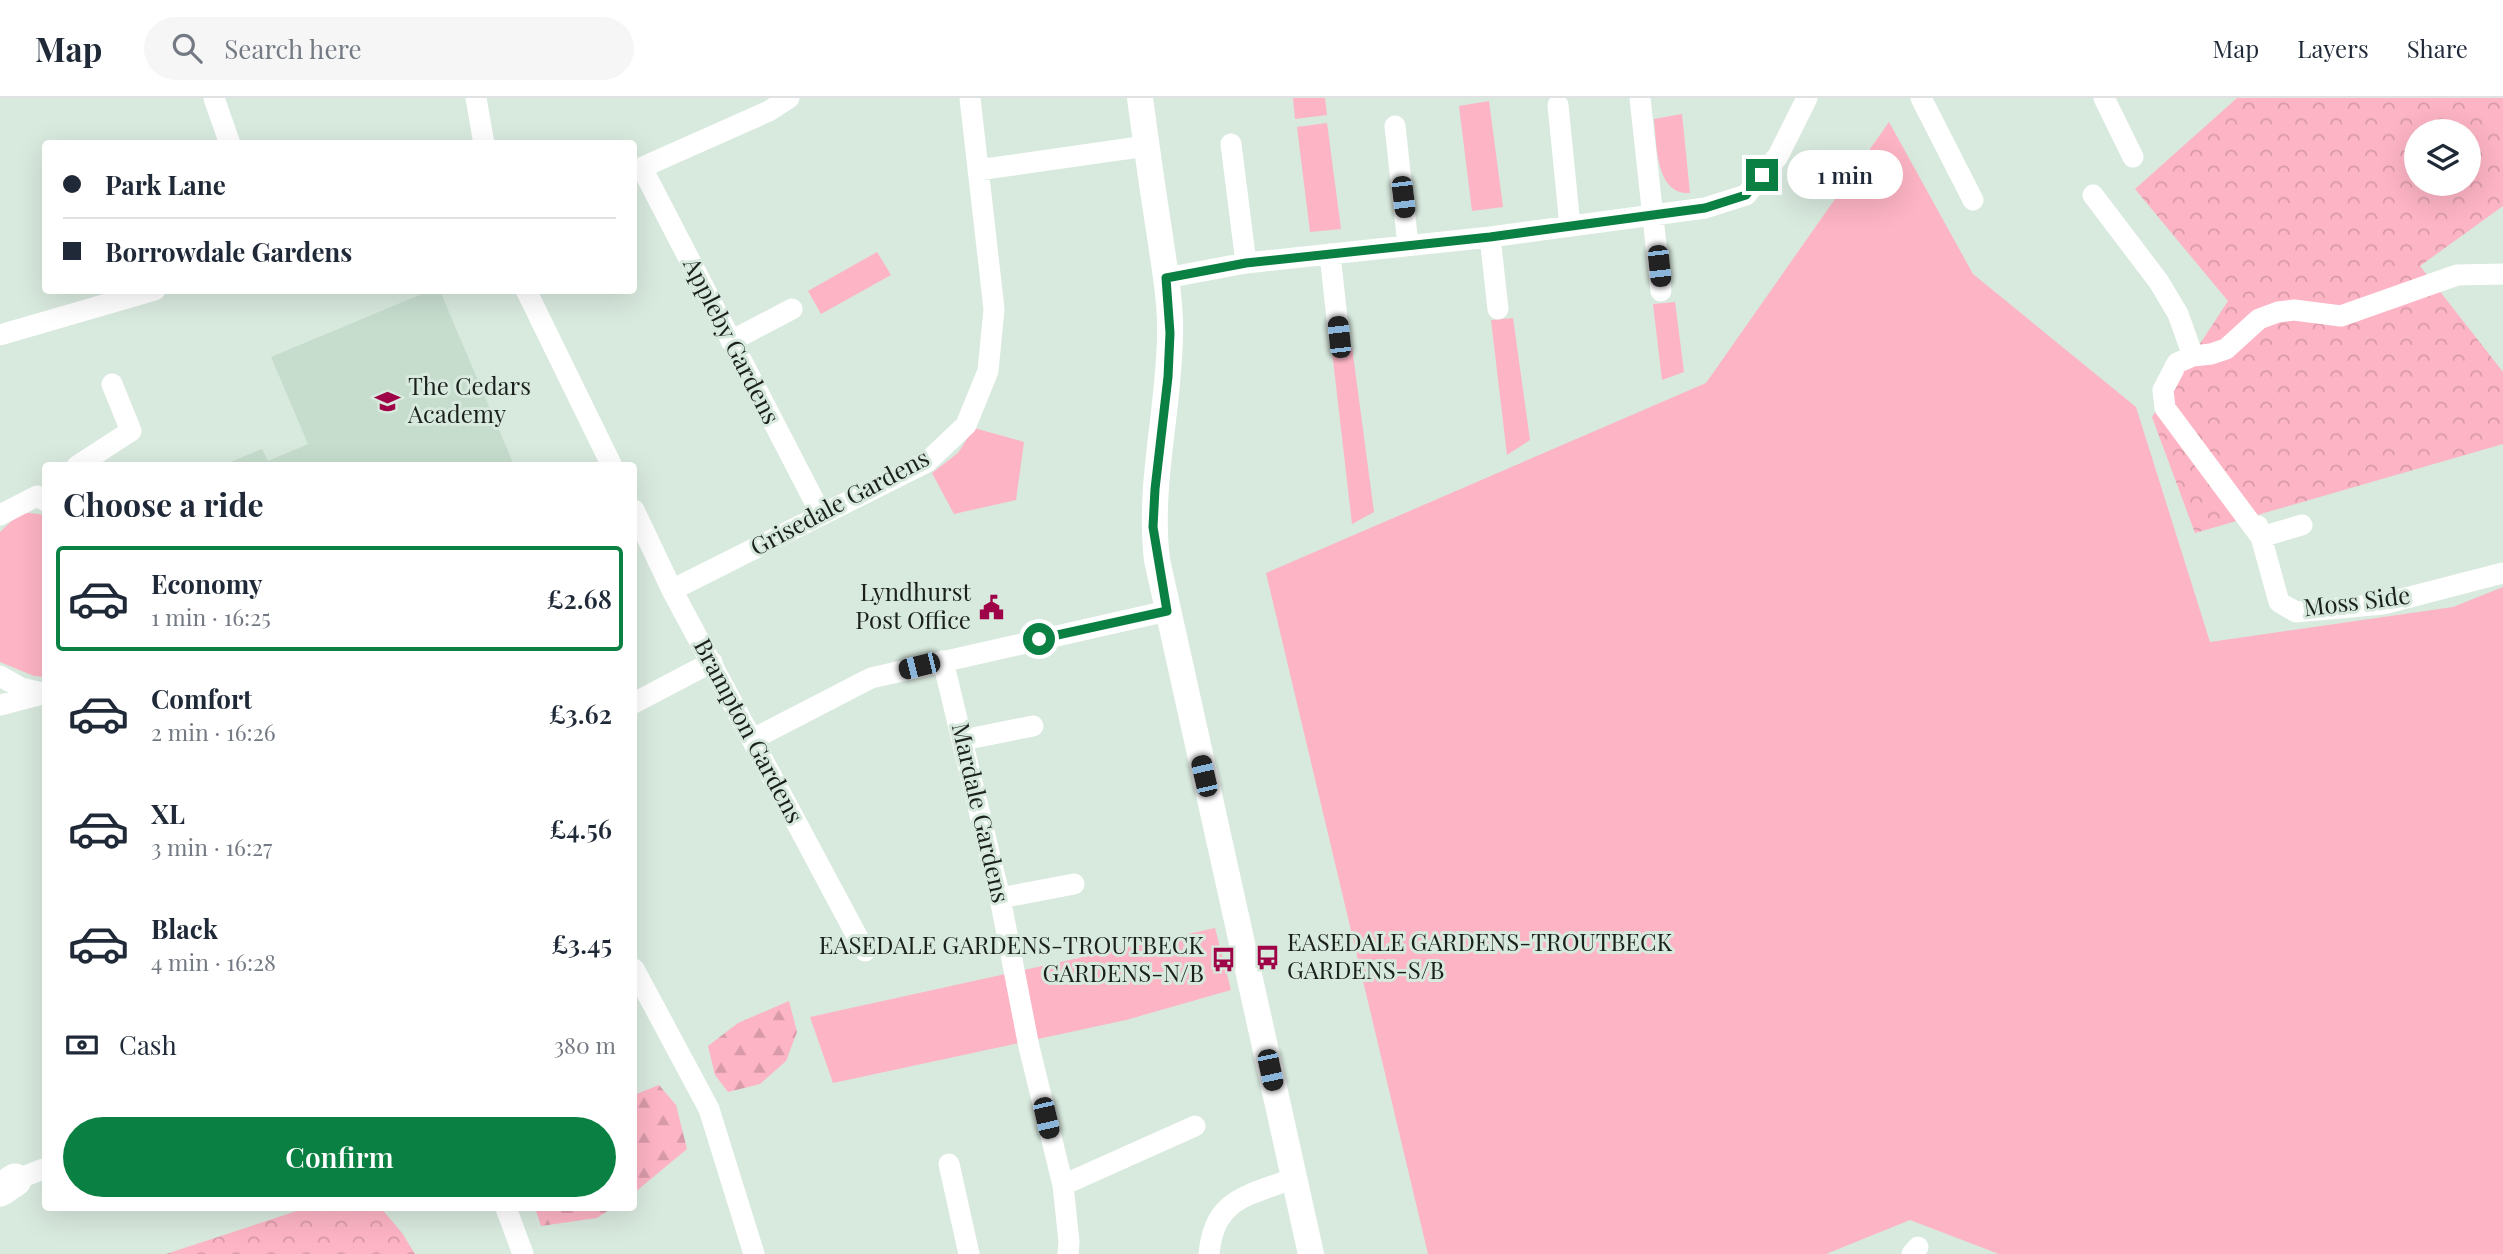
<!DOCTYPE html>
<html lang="en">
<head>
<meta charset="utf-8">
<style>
	body { margin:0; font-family:"Playfair Display",serif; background:#f6f6f7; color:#1f2937; height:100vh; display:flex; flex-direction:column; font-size:26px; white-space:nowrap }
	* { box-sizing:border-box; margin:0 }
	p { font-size:23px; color:#747a83 }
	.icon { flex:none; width:38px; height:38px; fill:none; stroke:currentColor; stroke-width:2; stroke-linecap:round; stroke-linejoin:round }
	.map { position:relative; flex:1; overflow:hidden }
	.details { position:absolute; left:42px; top:364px; width:595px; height:749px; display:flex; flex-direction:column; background:#fff; border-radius:7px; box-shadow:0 7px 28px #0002 }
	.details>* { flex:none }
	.hud { position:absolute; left:42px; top:42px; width:595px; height:154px; border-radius:7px; box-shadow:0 7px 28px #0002; display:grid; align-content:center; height:154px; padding:0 21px; background:#fff }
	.tools { position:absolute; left:2404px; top:21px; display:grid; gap:14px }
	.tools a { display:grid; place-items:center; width:77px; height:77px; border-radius:50%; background:#fff; box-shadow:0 7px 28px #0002; font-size:35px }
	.end { position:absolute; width:32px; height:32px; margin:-16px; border:9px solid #0b8043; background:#fff; box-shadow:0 0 0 4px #fff }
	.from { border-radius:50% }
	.bubble { position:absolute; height:49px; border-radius:24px; background:#fff; box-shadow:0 7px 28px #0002; font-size:23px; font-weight:600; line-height:49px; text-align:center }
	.car { position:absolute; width:21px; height:42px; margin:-21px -10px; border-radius:9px; box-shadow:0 0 5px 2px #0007; background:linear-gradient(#222 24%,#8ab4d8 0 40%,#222 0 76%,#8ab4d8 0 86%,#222 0) }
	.hud b { display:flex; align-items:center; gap:24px; height:66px; font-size:26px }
	.hud b+b { border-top:2px solid #e0e1e3 }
	.hud i { width:18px; height:18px; background:#1f2937 }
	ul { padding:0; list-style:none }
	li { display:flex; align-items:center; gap:21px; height:105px; margin:0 14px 10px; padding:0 7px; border:4px solid transparent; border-radius:7px }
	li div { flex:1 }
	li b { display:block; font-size:26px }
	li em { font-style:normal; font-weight:600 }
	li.on { border-color:#0b8043 }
	li>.icon { width:63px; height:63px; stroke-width:1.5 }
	h2 { padding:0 21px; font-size:32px; line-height:84px }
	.pay { display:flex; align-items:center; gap:18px; height:77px; padding:0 21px; font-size:26px }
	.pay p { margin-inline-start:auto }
	.primary-button { display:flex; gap:14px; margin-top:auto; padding:14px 21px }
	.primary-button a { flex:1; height:80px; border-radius:42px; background:#0b8043; color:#fff; font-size:28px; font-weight:600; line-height:80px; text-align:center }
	header { display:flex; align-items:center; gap:42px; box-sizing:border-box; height:98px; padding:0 35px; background:#fff; border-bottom:2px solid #e0e1e3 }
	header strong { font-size:33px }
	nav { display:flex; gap:38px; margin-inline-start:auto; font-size:24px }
	.search { width:490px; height:63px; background:#f6f6f7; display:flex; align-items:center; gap:18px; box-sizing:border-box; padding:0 24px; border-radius:38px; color:#747a83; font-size:26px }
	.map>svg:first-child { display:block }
	.built { fill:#c6ddce }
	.grass { fill:#fdb4c4 }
	.forest { fill:url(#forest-firs) }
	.park { fill:url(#park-crowns); fill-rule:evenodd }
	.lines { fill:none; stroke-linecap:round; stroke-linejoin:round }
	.minor { stroke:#fff; stroke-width:21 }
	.tertiary { stroke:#fff; stroke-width:26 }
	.primary { stroke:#fff; stroke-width:33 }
	.route { stroke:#0b8043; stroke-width:9 }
	.labels { text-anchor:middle; stroke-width:6; stroke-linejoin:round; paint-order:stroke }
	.street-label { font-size:24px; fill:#1a201c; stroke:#d8e9de }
	.poi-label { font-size:24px; fill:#1a201c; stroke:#d8e9de; text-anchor:start }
</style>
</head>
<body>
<header>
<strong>Map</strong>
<div class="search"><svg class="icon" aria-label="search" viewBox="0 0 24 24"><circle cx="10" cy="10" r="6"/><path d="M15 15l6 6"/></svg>Search here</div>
<nav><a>Map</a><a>Layers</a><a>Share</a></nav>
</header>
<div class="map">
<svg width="2503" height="1156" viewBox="0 0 2503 1156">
	<defs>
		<pattern id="forest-firs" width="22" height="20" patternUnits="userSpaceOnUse" patternTransform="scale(1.75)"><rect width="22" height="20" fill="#fdb4c4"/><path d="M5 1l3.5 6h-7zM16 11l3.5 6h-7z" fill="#d89aa8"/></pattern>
		<pattern id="park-crowns" width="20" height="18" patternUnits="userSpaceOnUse" patternTransform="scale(1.75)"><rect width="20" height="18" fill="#fdb4c4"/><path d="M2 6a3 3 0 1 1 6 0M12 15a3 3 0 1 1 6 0" fill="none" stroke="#d89aa8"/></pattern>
	</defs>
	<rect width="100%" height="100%" fill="#d8e9de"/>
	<!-- built -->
	<path class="built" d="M429 193H440L514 367H223L262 351 268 363 308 346 271 259Z"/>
	<!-- grass -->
	<path class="grass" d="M1293 0H1325L1327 17 1295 21Z
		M1489 3 1503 109 1472 113 1459 8Z
		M1682 16 1690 95C1655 97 1657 46 1654 21Z
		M1889 24 1973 176 2136 309 2210 544 2453 509 2503 489V1156H1999L1910 1122 1826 1156H1428L1266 475 1706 285Z
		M1327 25 1341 131 1310 134 1297 29Z
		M877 154 891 177 821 216 808 193Z
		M1675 204 1684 274 1662 282 1653 206Z
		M1513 220 1530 342 1507 357 1491 222Z
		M1352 249 1374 414 1352 426 1332 253Z
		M974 330 1024 344 1016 402 954 416 932 375 958 355Z
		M21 414 46 417 45 579 34 578 0 564V434Z
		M1215 830 1231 892 1126 922 833 985 810 919Z"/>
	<!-- forest -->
	<path class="forest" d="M789 903 797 934 786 963 760 986 728 994 715 977 708 948 738 925Z
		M659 987 676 1007 687 1051 634 1095V997Z
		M535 1110H612L597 1120 541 1128Z"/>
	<!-- park -->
	<path class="park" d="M2237 0H2503V108L2420 168 2503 274V346L2195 435 2152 319 2228 203 2135 91ZM2417 33H2469V86H2417Z
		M306 1110H381L402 1135 415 1156H166Z"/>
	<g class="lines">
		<!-- minor -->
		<path class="minor" d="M214 0 230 46
			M476 0 484 46
			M1640 0 1661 193
			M1921 0 1973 102
			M2104 0 2133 59
			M1558 7 1570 128
			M1395 28 1408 147
			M1231 46 1246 165
			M642 70 821 416
			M978 72 1146 48
			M634 73 769 13 789 0
			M2093 97 2159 184 2178 216 2193 258
			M1490 139 1498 211
			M1330 156 1339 239
			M1166 180 1246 165 1490 139 1705 110 1746 97 1778 58 1807 0
			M526 192 612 368
			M0 237 155 192
			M731 243 792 211
			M77 368 131 333 112 286
			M634 412 672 492 865 853
			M0 417 37 398 46 403
			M2302 427 2261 439 2165 310 2163 292 2177 265 2193 258 2211 256 2226 251 2259 221 2278 214 2294 212 2341 218 2457 177 2503 176
			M2258 428 2279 504 2296 514 2383 506 2503 475
			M672 492 927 364 966 327 988 273 994 211 970 0
			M943 563 1000 800 1029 949 1063 1087 1069 1144 1068 1156
			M0 578 21 590 42 595
			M634 605 712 564
			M0 607 46 595
			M753 641 871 580 1167 513
			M963 642 1033 628
			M1000 800 1074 786
			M634 871 709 1011 754 1156
			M949 1066 969 1156
			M15 1082 46 1070
			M1063 1087 1195 1028
			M506 1110 523 1156
			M1209 1156C1214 1099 1249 1098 1294 1080
			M1912 1156 1918 1149"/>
		<!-- tertiary -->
		<path class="tertiary" d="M1140 0C1146 44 1152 88 1159 132 1164 167 1171 203 1170 238 1169 313 1148 387 1157 462L1311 1156"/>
		<!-- primary -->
		<path class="primary" d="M0 1092 15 1082"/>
	</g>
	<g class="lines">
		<!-- route -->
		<path class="route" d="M1039 541 1167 513 1153 429 1155 391 1168 279 1170 235 1166 180 1246 165 1490 139 1705 110 1746 97 1762 77"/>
	</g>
	<!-- icons -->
	<defs>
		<symbol id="school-bare" viewBox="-9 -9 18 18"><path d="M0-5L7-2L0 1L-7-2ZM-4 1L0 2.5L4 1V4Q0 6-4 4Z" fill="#9e0247" stroke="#d8e9de" stroke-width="2.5" paint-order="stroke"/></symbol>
		<symbol id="civic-bare" viewBox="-9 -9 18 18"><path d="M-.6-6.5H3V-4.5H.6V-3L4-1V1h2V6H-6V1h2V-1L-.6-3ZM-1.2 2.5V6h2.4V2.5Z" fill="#9e0247" stroke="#d8e9de" stroke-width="2.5" paint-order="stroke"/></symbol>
		<symbol id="bus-bare" viewBox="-9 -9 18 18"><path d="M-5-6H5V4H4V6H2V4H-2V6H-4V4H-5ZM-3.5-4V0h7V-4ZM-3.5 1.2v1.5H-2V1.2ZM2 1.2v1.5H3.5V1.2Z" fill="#9e0247" stroke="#d8e9de" stroke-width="2.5" paint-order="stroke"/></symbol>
	</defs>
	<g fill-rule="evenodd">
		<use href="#school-bare" x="370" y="286" width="35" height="35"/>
		<use href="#civic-bare" x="974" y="492" width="35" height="35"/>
		<use href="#bus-bare" x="1250" y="842" width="35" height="35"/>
		<use href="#bus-bare" x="1206" y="844" width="35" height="35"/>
	</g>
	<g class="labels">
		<!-- street labels -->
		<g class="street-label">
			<text transform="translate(731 243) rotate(63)" y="8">Appleby Gardens</text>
			<text transform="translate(840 405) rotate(-28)" y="8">Grisedale Gardens</text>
			<text transform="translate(2357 504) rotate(-7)" y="8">Moss Side</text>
			<text transform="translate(748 633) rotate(62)" y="8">Brampton Gardens</text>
			<text transform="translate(980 715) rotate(77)" y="8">Mardale Gardens</text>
		</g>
		<!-- poi labels -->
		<g class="poi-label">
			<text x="408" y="297">The Cedars<tspan x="408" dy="28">Academy</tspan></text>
			<text x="971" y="503" text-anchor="end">Lyndhurst<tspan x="971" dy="28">Post Office</tspan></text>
			<text x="1287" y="853">EASEDALE GARDENS-TROUTBECK<tspan x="1287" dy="28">GARDENS-S/B</tspan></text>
			<text x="1204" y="856" text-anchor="end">EASEDALE GARDENS-TROUTBECK<tspan x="1204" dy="28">GARDENS-N/B</tspan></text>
		</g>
	</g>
</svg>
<div class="tools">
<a><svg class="icon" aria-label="layers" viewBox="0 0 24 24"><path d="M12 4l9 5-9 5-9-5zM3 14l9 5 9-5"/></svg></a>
</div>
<i class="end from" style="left:1039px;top:541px"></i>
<i class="end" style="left:1762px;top:77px"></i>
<div class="bubble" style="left:1787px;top:52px;width:116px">1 min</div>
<i class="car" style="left:1403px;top:99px;rotate:173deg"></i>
<i class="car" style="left:1659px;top:168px;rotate:174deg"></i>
<i class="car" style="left:1339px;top:239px;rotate:354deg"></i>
<i class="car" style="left:919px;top:568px;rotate:256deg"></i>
<i class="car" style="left:1204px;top:678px;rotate:347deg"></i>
<i class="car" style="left:1270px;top:972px;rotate:168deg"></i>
<i class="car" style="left:1046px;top:1020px;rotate:167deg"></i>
<div class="hud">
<b><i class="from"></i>Park Lane</b>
<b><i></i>Borrowdale Gardens</b>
</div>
<section class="details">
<h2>Choose a ride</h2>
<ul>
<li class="on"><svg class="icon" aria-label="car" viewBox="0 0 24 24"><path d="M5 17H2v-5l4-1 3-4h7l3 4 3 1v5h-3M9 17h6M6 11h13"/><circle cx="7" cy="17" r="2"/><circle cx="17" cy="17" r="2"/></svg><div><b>Economy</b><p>1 min · 16:25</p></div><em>£2.68</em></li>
<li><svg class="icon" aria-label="car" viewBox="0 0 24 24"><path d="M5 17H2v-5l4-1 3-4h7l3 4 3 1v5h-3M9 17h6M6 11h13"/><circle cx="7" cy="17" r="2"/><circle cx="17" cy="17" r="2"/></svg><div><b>Comfort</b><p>2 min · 16:26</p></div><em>£3.62</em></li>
<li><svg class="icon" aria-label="car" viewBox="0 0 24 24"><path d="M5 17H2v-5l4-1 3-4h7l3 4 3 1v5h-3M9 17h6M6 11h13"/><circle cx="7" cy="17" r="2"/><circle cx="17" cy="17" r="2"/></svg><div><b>XL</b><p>3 min · 16:27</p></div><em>£4.56</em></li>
<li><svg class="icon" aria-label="car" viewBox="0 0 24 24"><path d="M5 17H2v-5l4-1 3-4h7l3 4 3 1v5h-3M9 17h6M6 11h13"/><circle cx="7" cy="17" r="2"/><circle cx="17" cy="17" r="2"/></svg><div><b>Black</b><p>4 min · 16:28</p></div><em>£3.45</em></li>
</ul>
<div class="pay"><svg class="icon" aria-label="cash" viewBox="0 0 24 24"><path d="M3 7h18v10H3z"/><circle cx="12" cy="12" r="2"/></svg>Cash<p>380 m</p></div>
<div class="primary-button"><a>Confirm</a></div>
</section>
</div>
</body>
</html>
